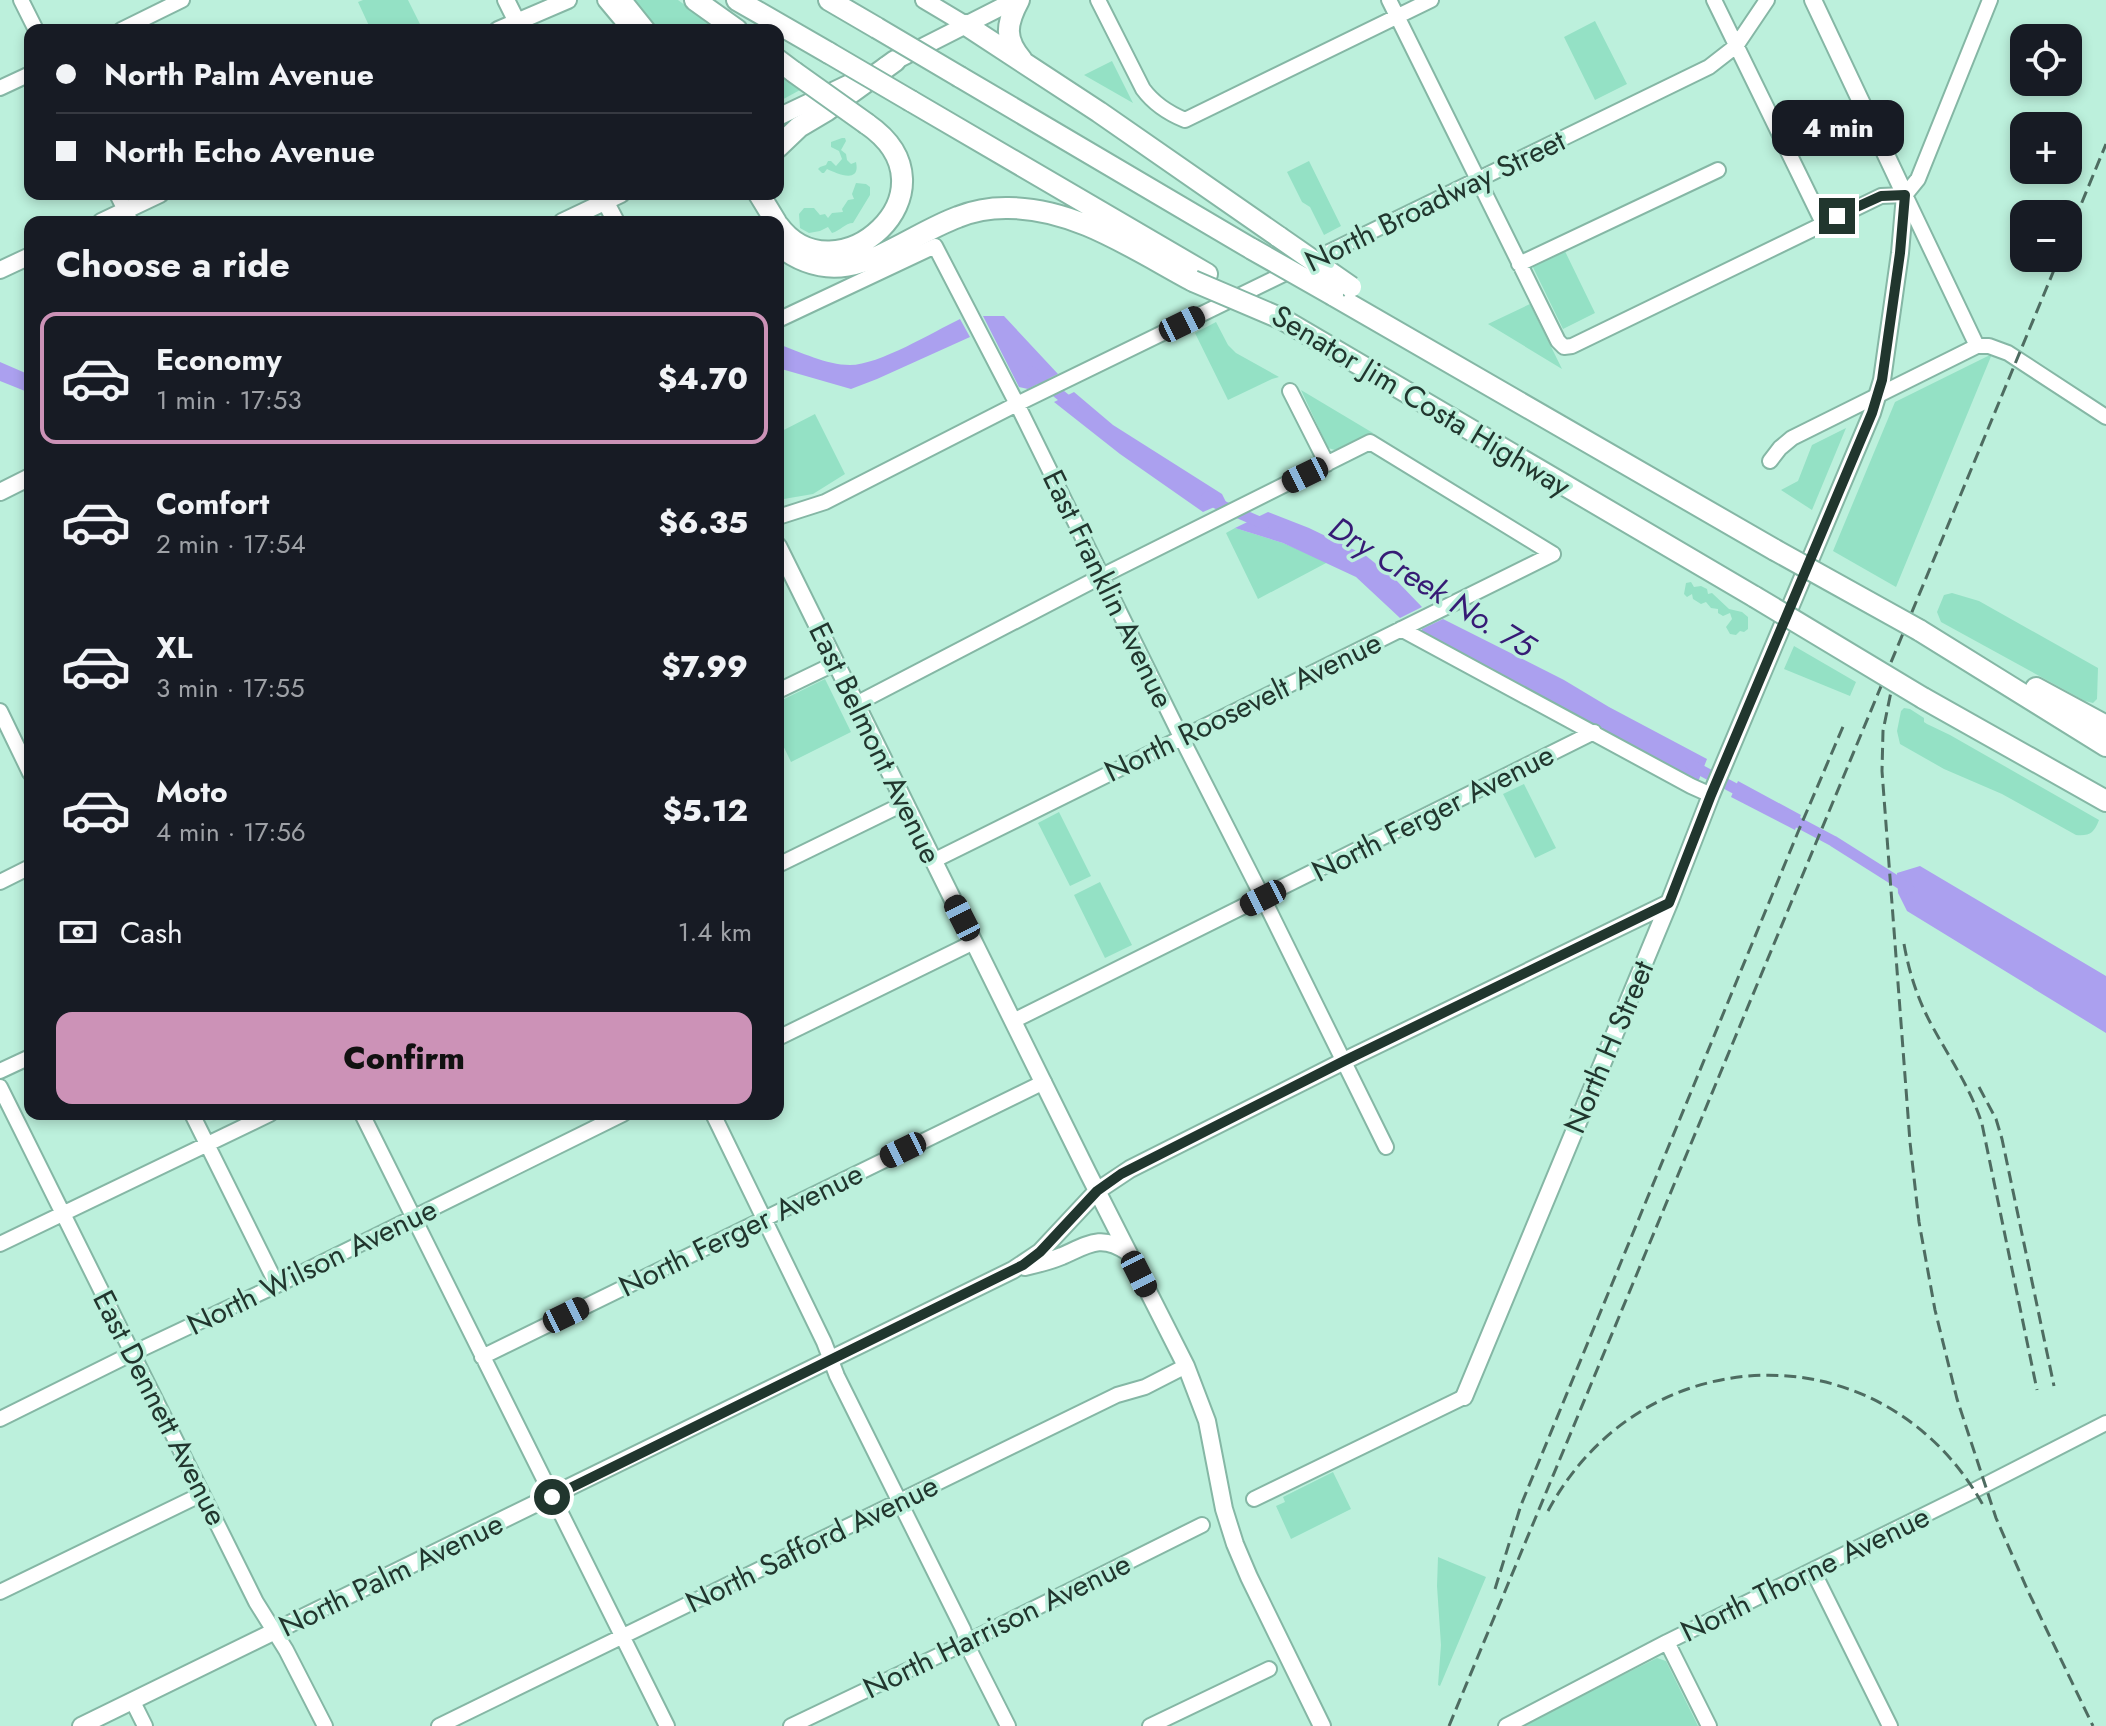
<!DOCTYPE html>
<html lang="en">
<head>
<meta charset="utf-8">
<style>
	body { margin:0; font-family:Jost,sans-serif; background:#242831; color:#f1f3f6; height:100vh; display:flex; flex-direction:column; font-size:30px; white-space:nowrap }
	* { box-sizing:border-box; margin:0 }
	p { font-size:26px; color:#9ea1a6 }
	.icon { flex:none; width:44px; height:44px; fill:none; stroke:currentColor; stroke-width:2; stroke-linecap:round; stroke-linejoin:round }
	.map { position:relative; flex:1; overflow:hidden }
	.side { position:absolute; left:24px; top:216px; width:760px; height:904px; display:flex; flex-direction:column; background:#171b24; border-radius:16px; box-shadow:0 4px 12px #0003 }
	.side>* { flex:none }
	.hud { position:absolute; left:24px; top:24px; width:760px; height:176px; border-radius:16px; box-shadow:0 4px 12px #0003; display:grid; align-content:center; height:176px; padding:0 32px; background:#171b24 }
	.fabs { position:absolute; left:2010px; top:24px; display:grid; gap:16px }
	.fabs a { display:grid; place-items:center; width:72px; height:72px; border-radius:16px; background:#171b24; box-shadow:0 4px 12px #0003; font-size:40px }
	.end { position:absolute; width:36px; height:36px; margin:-18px; border:10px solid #21362e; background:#fff; box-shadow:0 0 0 4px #fff }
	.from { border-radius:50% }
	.bubble { position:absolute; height:56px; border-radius:16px; background:#171b24; box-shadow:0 4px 12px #0003; font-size:26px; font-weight:800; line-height:56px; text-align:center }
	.car { position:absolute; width:24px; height:48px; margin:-24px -12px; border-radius:10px; box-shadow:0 0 6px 2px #0007; background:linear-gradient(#222 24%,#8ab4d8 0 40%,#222 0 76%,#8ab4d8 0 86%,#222 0) }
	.hud b { display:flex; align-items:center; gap:28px; height:76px; font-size:30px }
	.hud b+b { border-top:2px solid #363941 }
	.hud i { width:20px; height:20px; background:#f1f3f6 }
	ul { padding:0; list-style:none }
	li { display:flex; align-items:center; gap:24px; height:132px; margin:0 16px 12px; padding:0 16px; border:4px solid transparent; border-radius:16px }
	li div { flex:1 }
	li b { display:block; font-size:30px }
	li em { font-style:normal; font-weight:800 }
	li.active { border-color:#cc92b7 }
	li>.icon { width:72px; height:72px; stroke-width:1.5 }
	h2 { padding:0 32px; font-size:36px; line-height:96px }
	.pay { display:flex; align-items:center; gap:20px; height:88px; padding:0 32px; font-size:30px }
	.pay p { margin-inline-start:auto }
	.button { display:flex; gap:16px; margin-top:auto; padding:16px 32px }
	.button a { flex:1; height:92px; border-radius:16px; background:#cc92b7; color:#111; font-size:32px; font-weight:800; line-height:92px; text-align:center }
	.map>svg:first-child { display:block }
	.green { fill:#94e1c5 }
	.water { fill:#aba0ef }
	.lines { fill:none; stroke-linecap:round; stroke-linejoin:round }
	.canal { stroke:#aba0ef; stroke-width:11 }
	.minor-casing { stroke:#85b7a5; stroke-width:18 }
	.major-casing { stroke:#85b7a5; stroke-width:20 }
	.highway-casing { stroke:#85b7a5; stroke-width:24 }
	.minor { stroke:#fff; stroke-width:14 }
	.major { stroke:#fff; stroke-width:16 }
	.highway { stroke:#fff; stroke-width:20 }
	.rail { stroke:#4e6c61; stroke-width:3; stroke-dasharray:12 6; stroke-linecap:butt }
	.highway-bridge-casing { stroke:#85b7a5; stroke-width:24; stroke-linecap:butt }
	.highway-bridge { stroke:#fff; stroke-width:20 }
	.route { stroke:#21362e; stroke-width:10 }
	.labels { text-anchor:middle; stroke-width:7; stroke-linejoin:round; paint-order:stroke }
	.street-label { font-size:30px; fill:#21362e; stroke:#bcf0dc }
	.water-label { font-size:32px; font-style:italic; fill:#361b75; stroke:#bcf0dc }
</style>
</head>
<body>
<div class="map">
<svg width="2106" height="1726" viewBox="0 0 2106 1726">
	<rect width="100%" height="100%" fill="#bcf0dc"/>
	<!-- green -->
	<path class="green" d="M363 0H408L423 30H371L358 2Z
		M633 0H678L719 30H659Z
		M1595 21 1627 84 1595 100 1564 37Z
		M1112 61 1133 103 1084 75Z
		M778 73 800 90 778 102Z
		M842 138H845L846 141 841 150 846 154 847 160 851 164 856 162C861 185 836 173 827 169L824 173H822L818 169 820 167 826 165 828 161H831L836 166 842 159 839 151 831 147V142Z
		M1309 161 1341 226 1324 235 1310 207 1302 202 1287 172Z
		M856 183 866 184 870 187V195L853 223C845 223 840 231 832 233L828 227 820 231 809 233 800 228 799 214 804 208H814L820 215 825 214 828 218 832 213 843 212 842 209 848 200 854 199 852 194Z
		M1561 243 1595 313 1563 329 1529 259Z
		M1530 304 1562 369 1488 324Z
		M1216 322 1228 345 1236 353 1279 377 1272 379 1228 400 1195 333Z
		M1992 354 1896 587 1833 551 1895 402Z
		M1301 390 1373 433 1364 436 1335 450 1328 448Z
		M815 414 845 474 813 494 778 500V433Z
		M1846 428 1812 510 1781 490 1798 481 1812 445Z
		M1235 528 1283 543 1328 562 1258 599 1226 533Z
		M1691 582 1694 587 1701 586 1707 589 1708 594 1712 593 1729 609 1742 612 1748 617V629L1744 632 1740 631 1736 635 1730 634 1726 627 1732 619 1730 613 1723 616 1718 613V609L1711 608 1706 602 1701 604 1693 599 1692 594 1687 597 1684 594 1686 583Z
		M1952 593 1979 601 2098 668 2097 699 2093 703 2085 701 1941 622 1937 612 1944 595Z
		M1794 646 1856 682 1850 696 1784 669Z
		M825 679 851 732 791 762 778 735V702Z
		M1904 708 1910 709 1924 718V722L1927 724 1950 735 2099 820C2094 833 2090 836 2076 835L2002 794 1944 769 1900 744 1897 731 1901 711Z
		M1524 784 1556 848 1535 858 1503 794Z
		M1059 812 1091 876 1070 886 1038 823Z
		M1100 882 1132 945 1105 958 1074 895Z
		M1333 1472 1351 1509 1291 1539 1276 1506 1285 1502 1283 1497Z
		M1438 1557 1486 1577 1440 1686 1438 1685 1441 1645 1437 1586Z
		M1657 1658 1666 1661 1698 1726H1521Z"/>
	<!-- water -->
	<path class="water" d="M983 316H1004L1058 374 1028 389 1019 387Z
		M960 319 970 337 877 379 851 389 778 368V344C801 352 826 365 850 365 879 365 933 332 960 319Z
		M0 362 30 375V393L0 381Z
		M1074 392 1113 425 1222 494 1226 502 1203 512 1120 454 1054 402Z
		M1268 512 1309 528 1365 555 1395 579 1422 607 1400 618 1356 577 1283 543 1235 528Z
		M1443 619 1564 680 1609 707 1707 759 1698 782 1422 634V629Z
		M1738 781 1801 815 1795 830 1731 797Z
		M1920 866 2106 976V1033L1907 911 1898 893 1897 873Z"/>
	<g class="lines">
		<!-- canal -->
		<path class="canal" d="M1032 372 1074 406
			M1207 497 1218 504 1264 524
			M1691 765 1747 795
			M1786 816 1833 841 1909 889"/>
		<defs>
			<path id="minor" d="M21 0 36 30
				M1098 0 1143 89C1154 104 1168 113 1185 120L1431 0
				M1389 0 1558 341 1564 347 1572 346 1881 196 1905 195
				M1714 0 1823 223
				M121 30 182 0
				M0 88 30 74
				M117 194 131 222
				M1905 195 1918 179 1990 0
				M1905 195 1977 346
				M1519 264 1718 170
				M778 320 935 246 1017 404 1181 737 1263 898 1386 1147
				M1290 391 1327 464
				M1770 461 1780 448 1792 438 1977 346H1989L2008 353 2106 417
				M778 517 825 502 1017 404 1709 67 1736 46 1767 0
				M1401 629 1691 786 1711 795
				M778 691 836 663
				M856 704 1102 576 1370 442 1553 554
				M0 711 30 773
				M933 861 1553 554
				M778 865 905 803
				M0 882 30 867
				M1013 1021 1594 732
				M778 1038 974 942
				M0 1071 30 1057
				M0 1087 256 1602 286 1650 325 1726
				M192 1114 277 1285
				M362 1114 667 1726
				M713 1114 824 1342 837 1376 963 1629 971 1653 1008 1726
				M0 1244 270 1114
				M482 1357 1044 1082
				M0 1419 133 1353 277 1285 623 1114
				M1254 1499 1464 1397
				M1813 1571 1890 1726
				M0 1592 202 1494
				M1667 1642 1709 1726
				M133 1702 145 1726
				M439 1726 1117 1395 1145 1387 1186 1366
				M791 1726 967 1642 1202 1525
				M1150 1726 1269 1669
				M1506 1726 1667 1642 1975 1490 2106 1423"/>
			<path id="major" d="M506 0 521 30
				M606 0 631 30
				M623 0 647 30
				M924 0 966 25
				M498 30 568 0
				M885 66 1015 0
				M778 117 860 78
				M602 195 616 222
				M101 222 160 194
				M562 222 621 194
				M0 270 30 256
				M0 492 30 477
				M778 546 1088 1173 1186 1366 1207 1421 1224 1509 1235 1544 1249 1577 1322 1726
				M1025 1267C1038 1264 1050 1261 1062 1256 1089 1244 1101 1234 1128 1252
				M1464 1397 1669 903 1711 795 1872 413 1882 380 1900 253 1905 195 1813 0
				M81 1726 1013 1270 1040 1252 1097 1191 1130 1169 1344 1061 1669 903"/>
			<path id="highway" d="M695 0 737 30
				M737 0 829 53
				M829 0 877 28
				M1019 0C1006 24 1004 39 1022 60
				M966 25 1099 112 1279 237
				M778 60 794 72
				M960 77 1252 249
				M911 101 1207 274
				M778 147 799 127 826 111 895 61
				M759 194 776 222
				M778 225C835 303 964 191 867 124
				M778 245C844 298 896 240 958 217 973 211 990 208 1006 208 1074 207 1135 250 1193 281
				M1333 295 1775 550
				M1282 319 1755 597
				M1919 630 2106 746
				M2036 688 2106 726
				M1923 698 2106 801"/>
		</defs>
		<!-- minor casing -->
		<use href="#minor" class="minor-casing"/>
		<!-- major casing -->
		<use href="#major" class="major-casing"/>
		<!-- highway casing -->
		<use href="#highway" class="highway-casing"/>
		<!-- minor -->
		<use href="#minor" class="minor"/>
		<!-- major -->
		<use href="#major" class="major"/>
		<!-- highway -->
		<use href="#highway" class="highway"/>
		<!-- rail -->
		<path class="rail" d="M2068 236 2106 144
			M1894 677 1883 731 1882 771 1910 1142 1919 1222 1935 1310 1957 1399 1996 1518 2028 1591 2093 1726
			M1904 944C1909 972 1917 997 1930 1022 1948 1056 1970 1086 1982 1124L2037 1390
			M1979 1087 1996 1119 2002 1139 2054 1386
			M1548 1511C1643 1334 1884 1328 1983 1505
			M1495 1589 1521 1505 1798 832 1845 722
			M1449 1726 2059 258"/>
		<defs>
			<path id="highway-bridge" d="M877 28 960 77
				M829 53 911 101
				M794 72 867 124
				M1279 237 1351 287
				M1252 249 1333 295
				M1193 281 1282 319
				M1775 550 1919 630
				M1755 597 1923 698"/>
		</defs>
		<!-- highway-bridge casing -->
		<use href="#highway-bridge" class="highway-bridge-casing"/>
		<!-- highway-bridge -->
		<use href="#highway-bridge" class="highway-bridge"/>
	</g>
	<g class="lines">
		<!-- route -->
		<path class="route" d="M552 1497 1023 1265 1040 1252 1097 1191 1121 1174 1344 1061 1669 903 1711 795 1872 413 1882 380 1900 253 1905 195 1881 196 1837 216"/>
	</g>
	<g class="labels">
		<!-- street labels -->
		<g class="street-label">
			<text transform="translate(1435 201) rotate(-26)" y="10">North Broadway Street</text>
			<text transform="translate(1421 401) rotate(31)" y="10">Senator Jim Costa Highway</text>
			<text transform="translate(1108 589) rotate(64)" y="10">East Franklin Avenue</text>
			<text transform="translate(1243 707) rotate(-26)" y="10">North Roosevelt Avenue</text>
			<text transform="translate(875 743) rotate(64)" y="10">East Belmont Avenue</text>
			<text transform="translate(1433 813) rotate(-27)" y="10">North Ferger Avenue</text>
			<text transform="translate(1609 1047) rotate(-67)" y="10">North H Street</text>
			<text transform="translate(741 1230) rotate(-26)" y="10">North Ferger Avenue</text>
			<text transform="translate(312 1267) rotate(-26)" y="10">North Wilson Avenue</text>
			<text transform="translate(160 1408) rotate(63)" y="10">East Dennett Avenue</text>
			<text transform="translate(812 1544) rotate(-26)" y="10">North Safford Avenue</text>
			<text transform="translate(1805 1574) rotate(-26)" y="10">North Thorne Avenue</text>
			<text transform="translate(391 1575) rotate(-26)" y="10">North Palm Avenue</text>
			<text transform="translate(997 1626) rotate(-26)" y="10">North Harrison Avenue</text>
		</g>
		<!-- water labels -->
		<g class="water-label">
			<text transform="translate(1432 587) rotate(32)" y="11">Dry Creek No. 75</text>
		</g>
	</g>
</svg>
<div class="fabs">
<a><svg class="icon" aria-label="locate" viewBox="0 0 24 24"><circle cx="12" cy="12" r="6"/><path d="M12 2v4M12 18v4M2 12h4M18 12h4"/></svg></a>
<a>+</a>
<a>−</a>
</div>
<i class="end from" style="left:552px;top:1497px"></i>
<i class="end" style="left:1837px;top:216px"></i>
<div class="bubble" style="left:1772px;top:100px;width:132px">4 min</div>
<i class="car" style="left:1182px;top:324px;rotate:64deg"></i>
<i class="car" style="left:1305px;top:475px;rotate:244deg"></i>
<i class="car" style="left:1263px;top:898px;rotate:243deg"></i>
<i class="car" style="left:962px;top:918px;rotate:333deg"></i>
<i class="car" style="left:903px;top:1150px;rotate:244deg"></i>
<i class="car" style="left:1139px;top:1274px;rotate:153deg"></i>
<i class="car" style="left:566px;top:1315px;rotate:64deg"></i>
<div class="hud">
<b><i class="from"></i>North Palm Avenue</b>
<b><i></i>North Echo Avenue</b>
</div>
<section class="side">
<h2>Choose a ride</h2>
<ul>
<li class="active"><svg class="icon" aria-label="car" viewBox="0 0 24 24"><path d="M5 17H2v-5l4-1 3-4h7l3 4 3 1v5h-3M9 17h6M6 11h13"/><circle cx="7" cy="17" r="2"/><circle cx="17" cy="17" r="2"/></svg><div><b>Economy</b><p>1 min · 17:53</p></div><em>$4.70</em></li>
<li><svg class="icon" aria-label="car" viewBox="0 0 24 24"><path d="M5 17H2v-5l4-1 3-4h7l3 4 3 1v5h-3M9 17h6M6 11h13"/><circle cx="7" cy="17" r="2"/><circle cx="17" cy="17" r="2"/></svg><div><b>Comfort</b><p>2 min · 17:54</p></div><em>$6.35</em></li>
<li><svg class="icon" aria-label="car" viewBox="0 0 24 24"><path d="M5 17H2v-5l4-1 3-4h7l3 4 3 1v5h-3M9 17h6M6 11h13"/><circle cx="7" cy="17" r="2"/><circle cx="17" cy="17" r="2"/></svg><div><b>XL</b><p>3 min · 17:55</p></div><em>$7.99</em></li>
<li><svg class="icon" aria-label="car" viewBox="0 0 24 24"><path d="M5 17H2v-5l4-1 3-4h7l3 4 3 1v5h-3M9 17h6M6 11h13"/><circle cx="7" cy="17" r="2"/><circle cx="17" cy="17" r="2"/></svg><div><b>Moto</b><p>4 min · 17:56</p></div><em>$5.12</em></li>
</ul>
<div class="pay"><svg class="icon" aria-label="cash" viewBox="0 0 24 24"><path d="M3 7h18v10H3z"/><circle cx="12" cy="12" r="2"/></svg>Cash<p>1.4 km</p></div>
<div class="button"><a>Confirm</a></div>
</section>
</div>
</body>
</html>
